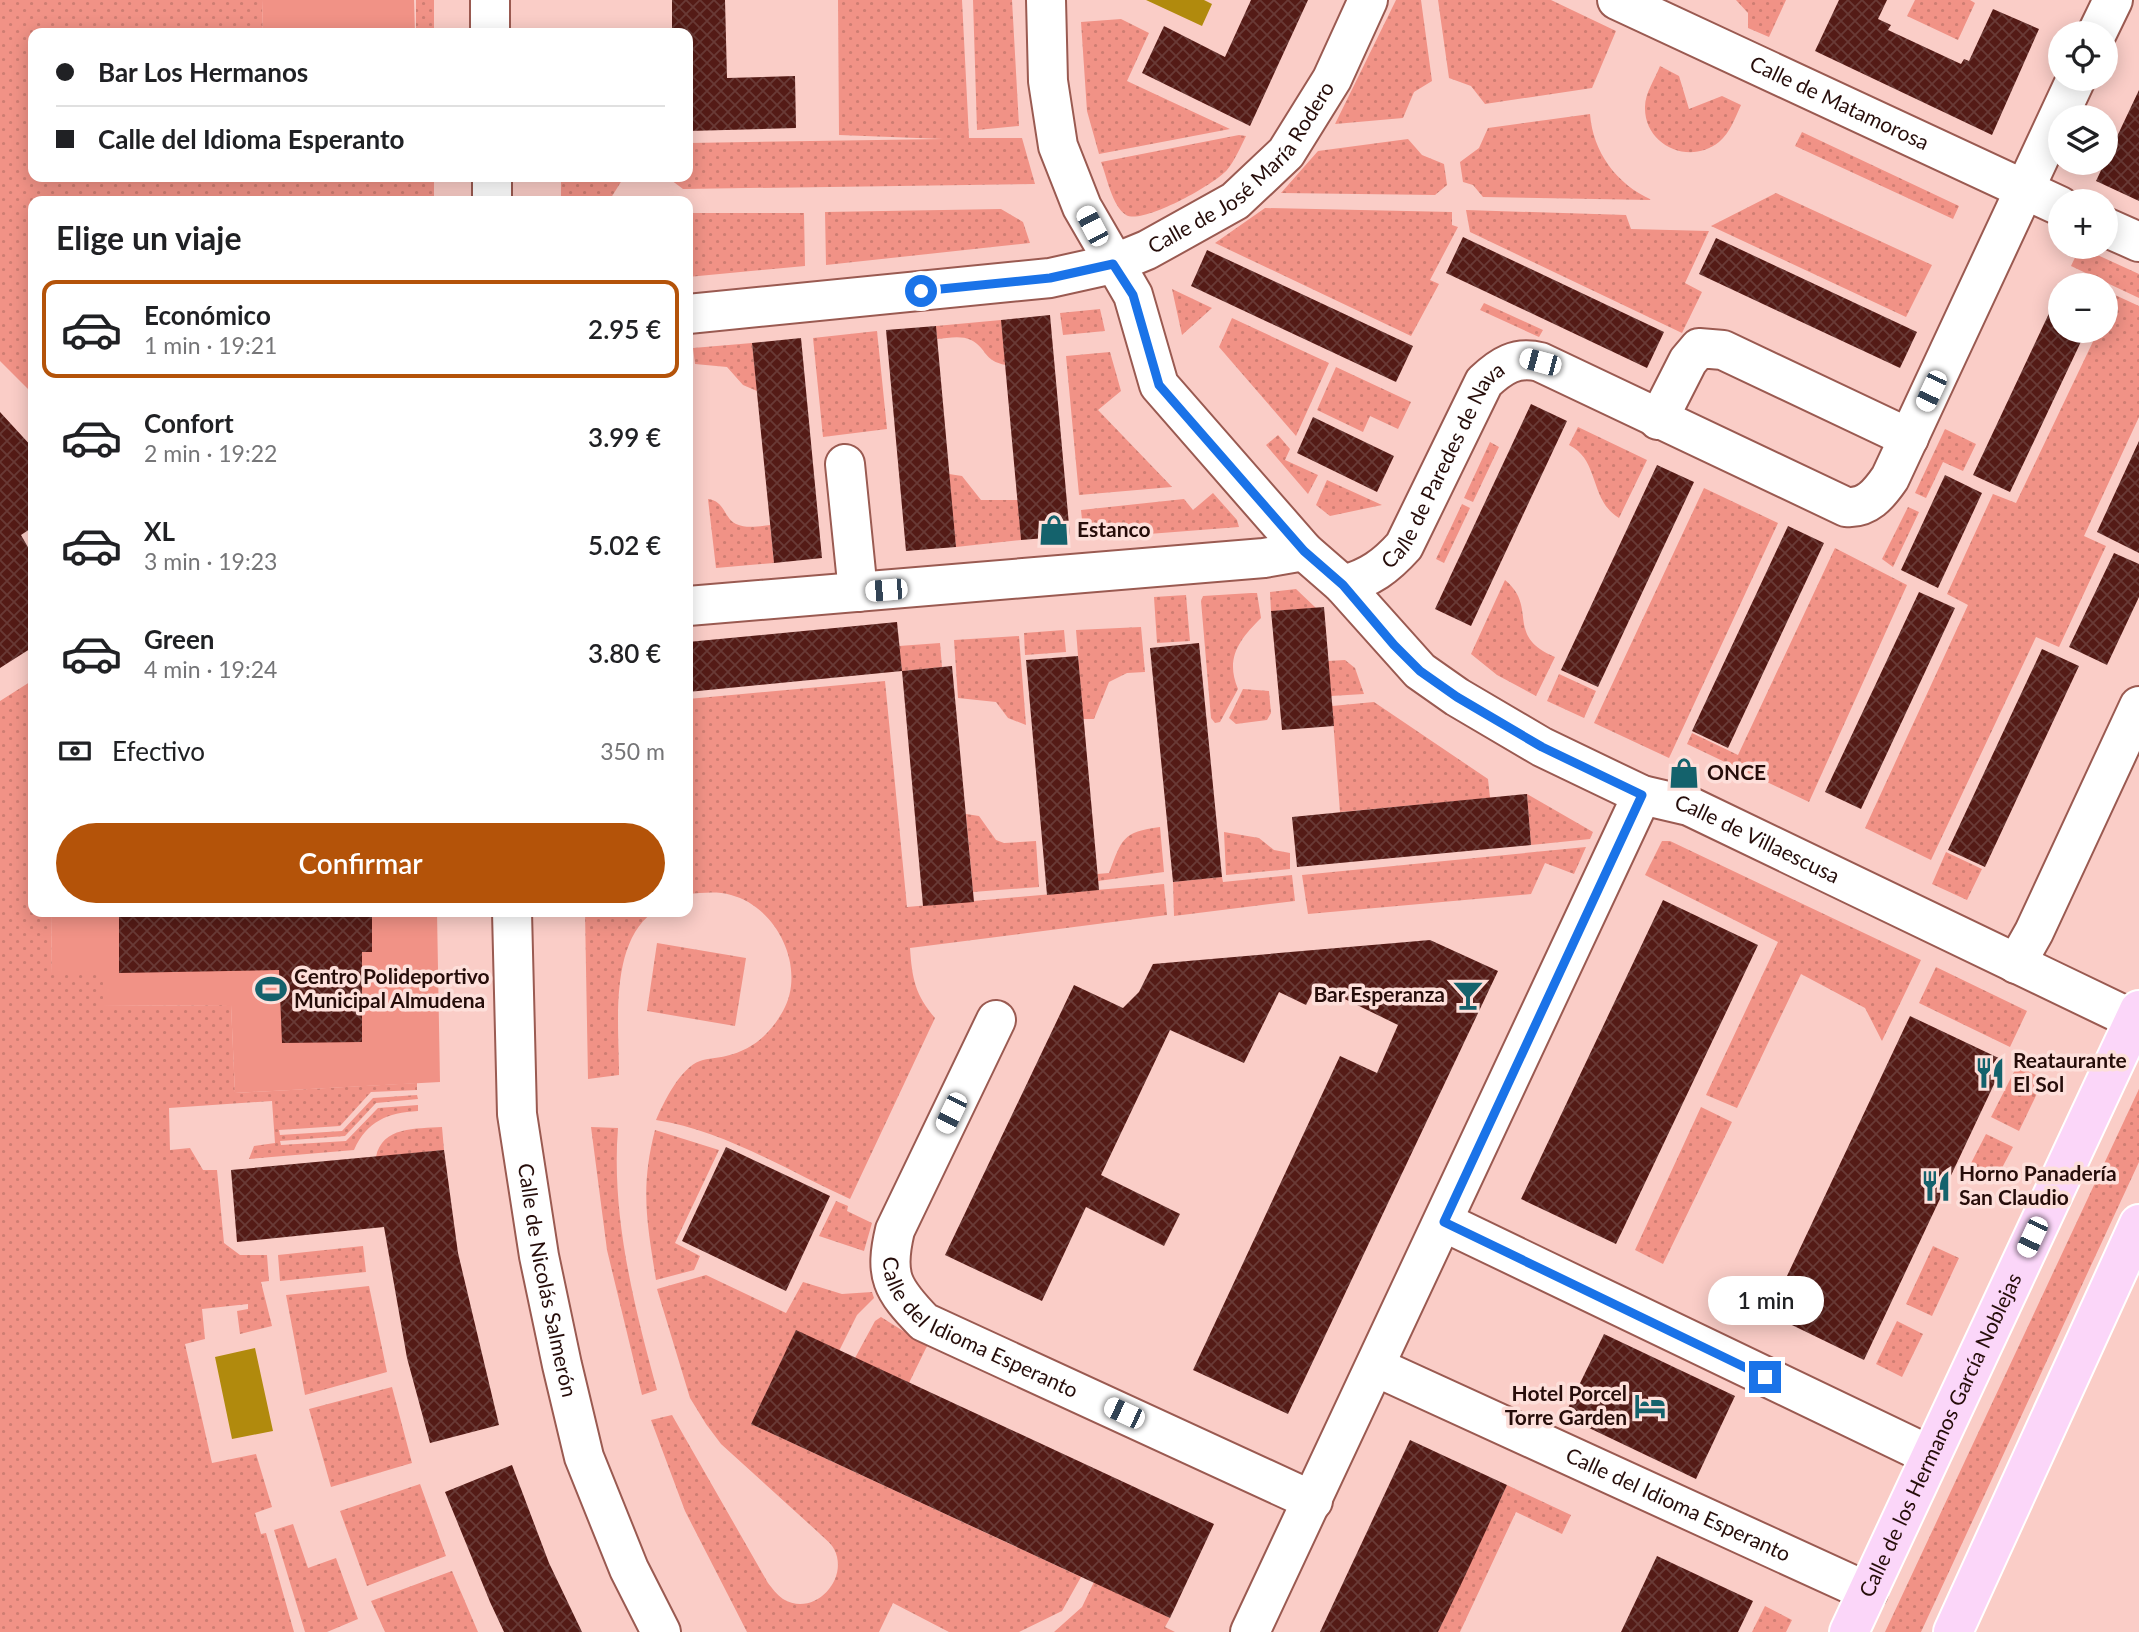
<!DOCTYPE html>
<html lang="es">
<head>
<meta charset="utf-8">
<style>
	body { margin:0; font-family:Lato,sans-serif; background:#f6f6f6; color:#202124; height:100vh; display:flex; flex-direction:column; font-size:26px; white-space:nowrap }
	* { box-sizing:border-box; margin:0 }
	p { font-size:23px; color:#757577 }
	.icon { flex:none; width:38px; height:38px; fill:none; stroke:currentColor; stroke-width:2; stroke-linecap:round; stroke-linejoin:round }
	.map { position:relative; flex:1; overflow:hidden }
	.sheet { position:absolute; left:28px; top:196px; width:665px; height:721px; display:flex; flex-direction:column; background:#fff; border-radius:14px; box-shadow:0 4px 18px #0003 }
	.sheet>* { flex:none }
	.banner { position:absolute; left:28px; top:28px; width:665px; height:154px; border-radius:14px; box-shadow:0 4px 18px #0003; display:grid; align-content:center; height:154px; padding:0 28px; background:#fff }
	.tools { position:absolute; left:2048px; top:21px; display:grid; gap:14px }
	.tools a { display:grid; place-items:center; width:70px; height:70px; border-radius:50%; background:#fff; box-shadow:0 4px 18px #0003; font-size:35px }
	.end { position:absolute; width:32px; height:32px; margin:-16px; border:9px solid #1a73e8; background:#fff; box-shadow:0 0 0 4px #fff }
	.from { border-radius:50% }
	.bubble { position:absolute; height:49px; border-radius:24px; background:#fff; box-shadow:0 4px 18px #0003; font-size:23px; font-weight:600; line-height:49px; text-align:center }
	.car { position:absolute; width:21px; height:42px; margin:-21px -10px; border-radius:9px; box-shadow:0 0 5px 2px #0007; background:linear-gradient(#fff 24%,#345 0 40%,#fff 0 76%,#345 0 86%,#fff 0) }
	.banner b { display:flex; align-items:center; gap:24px; height:66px; font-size:26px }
	.banner b+b { border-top:2px solid #e0e0e0 }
	.banner i { width:18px; height:18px; background:#202124 }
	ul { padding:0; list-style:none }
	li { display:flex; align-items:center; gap:21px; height:98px; margin:0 14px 10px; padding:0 14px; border:4px solid transparent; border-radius:14px }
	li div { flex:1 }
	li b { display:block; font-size:26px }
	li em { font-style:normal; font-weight:600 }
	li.active { border-color:#b45309 }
	li>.icon { width:63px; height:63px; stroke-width:1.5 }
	h2 { padding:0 28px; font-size:32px; line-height:84px }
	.pay { display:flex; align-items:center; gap:18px; height:77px; padding:0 28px; font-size:26px }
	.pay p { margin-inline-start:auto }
	.cta { display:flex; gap:14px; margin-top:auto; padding:14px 28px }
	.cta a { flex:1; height:80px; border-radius:42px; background:#b45309; color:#fff; font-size:28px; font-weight:600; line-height:80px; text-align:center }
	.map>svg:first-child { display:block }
	.green { fill:url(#green-dots) }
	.pitch { fill:#f19286 }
	.water { fill:#b18a0d }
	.building { fill:url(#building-cross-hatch) }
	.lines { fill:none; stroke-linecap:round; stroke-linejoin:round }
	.minor-casing { stroke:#9a5a51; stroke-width:42 }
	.major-casing { stroke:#fff; stroke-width:42 }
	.minor { stroke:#fff; stroke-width:38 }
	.major { stroke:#fbd6f9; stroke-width:38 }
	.route { stroke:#1a73e8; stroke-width:9 }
	.labels { text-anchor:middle; stroke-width:7; stroke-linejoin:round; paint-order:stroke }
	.street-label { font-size:21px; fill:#260d0a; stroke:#fddfda }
	.poi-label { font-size:21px; font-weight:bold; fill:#260d0a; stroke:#fddfda; text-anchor:start }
</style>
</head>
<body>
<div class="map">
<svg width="2139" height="1632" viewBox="0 0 2139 1632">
	<defs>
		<pattern id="green-dots" width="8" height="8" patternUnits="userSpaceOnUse" patternTransform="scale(1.75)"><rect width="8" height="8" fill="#f19286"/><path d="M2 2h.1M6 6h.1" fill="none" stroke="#ce7d72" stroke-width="1.8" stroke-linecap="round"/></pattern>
		<pattern id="building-cross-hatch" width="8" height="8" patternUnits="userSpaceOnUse" patternTransform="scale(1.75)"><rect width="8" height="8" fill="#541b16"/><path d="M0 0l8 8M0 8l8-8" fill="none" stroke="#693a36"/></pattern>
	</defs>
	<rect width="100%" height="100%" fill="#facdc7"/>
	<!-- green -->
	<path class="green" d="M0 0H262L263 33H33V177H434V201H33V394L0 361Z
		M416 0H434V33H416Z
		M838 0H962L969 138H1022L1035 184 683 189 667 177H688V143L943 139 839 135Z
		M973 0H1012L1019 126 977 130Z
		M1396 0H1421L1432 81 1414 92 1403 118 1335 124Z
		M1438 0H1551L1616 31 1592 88 1485 104 1471 86 1449 78Z
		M1736 0H1786L1769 37 1748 28V13Z
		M1915 0H1970L1975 3 1958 40 1907 16Z
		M1121 19 1149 33 1127 81 1230 129 1099 154 1087 111 1081 22Z
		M1660 66 1679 76 1689 109 1722 96 1741 105C1735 118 1730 133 1719 142 1689 166 1644 145 1645 107 1645 93 1655 79 1660 66Z
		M1590 114C1593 152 1616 184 1652 200L1483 197 1473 185 1463 182 1460 162 1479 148 1488 128Z
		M1802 132 1959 206 1953 219 1795 146Z
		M1239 135 1246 136C1240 148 1235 160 1227 170 1215 184 1143 225 1126 215 1112 206 1107 177 1101 162Z
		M1408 139 1422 155 1444 164 1447 185 1435 195 1281 193 1318 151Z
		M561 177H624L609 201H561Z
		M1776 193 1932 265 1906 317 1711 226Z
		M1265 208 1452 212V225L1458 227 1430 280 1439 284 1411 336 1215 243Z
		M1001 209 1023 222 1030 243 826 265 825 212Z
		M1466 210 1626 215 1631 229 1709 231 1685 283 1702 292 1682 333 1470 232Z
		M688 213H804L805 266 688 277Z
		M2080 247 2139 274V298L2071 266Z
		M1172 289 1212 308 1182 335Z
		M2115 295 2139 306V417L2084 536 2106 546 2059 647 2036 637 1931 860 1865 828 1968 605 1947 594 1993 494 2016 503 2098 331H2105V315Z
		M1484 303 1543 330 1539 337 1480 310Z
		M1100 309 1105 331 1063 335 1060 313Z
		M1232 318 1329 363 1296 436 1219 347Z
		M1001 320 1006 365C983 361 987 348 971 340 961 335 948 338 937 339L936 326Z
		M877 331 887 429 823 437 813 338Z
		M752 343 757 391 743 385 727 367 695 364 693 348Z
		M1110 352 1121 391 1098 410 1172 487 1079 495 1066 356Z
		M1336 367 1411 402 1398 429 1370 416 1363 432 1317 410Z
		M1578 427 1647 460 1619 518C1589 500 1600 460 1569 445Z
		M1945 429 1976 444 1963 471 1943 462 1926 498 1915 493Z
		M1278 435 1290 449 1285 460 1318 475 1308 494 1266 445Z
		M1490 442 1499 447 1473 502 1464 498Z
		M949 474 962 476 981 500H1018L1021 540 956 547Z
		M1327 480 1382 505 1330 516 1316 505Z
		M1704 488 1778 523 1669 758 1594 723Z
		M1213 493 1237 520 1239 527 1084 539 1081 510 1184 499 1193 510Z
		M708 499C725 501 723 517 736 524 747 529 759 526 770 525L774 563 716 568Z
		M1462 504 1470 508 1444 563 1436 559Z
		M1908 507 1919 512 1893 567 1882 559Z
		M1835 548 1907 585 1809 802 1687 744 1692 733 1738 755Z
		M1505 580C1539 608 1504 636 1555 657L1536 696 1497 675 1471 654Z
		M1296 589 1316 608 1271 611 1270 592Z
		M1251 593H1257L1261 618C1239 640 1225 658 1238 689L1220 722 1215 723 1211 718 1201 601 1203 596Z
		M1186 595 1190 641 1157 643 1154 597Z
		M1141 627 1145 672 1127 673 1109 682 1094 719H1083L1076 630Z
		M1064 630 1066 652 1025 655 1024 633Z
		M1019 636 1026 725 1008 718 996 702 958 698 954 640Z
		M940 643 942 667 902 671 899 646Z
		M1345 660 1355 668 1364 694 1331 696 1328 661Z
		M1559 674 1596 691 1584 718 1547 701Z
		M33 680V912H51L52 974H104L103 1006 231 1005 235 1093 417 1083V1090L371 1092 340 1126 279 1130 280 1135 342 1131 373 1098 417 1095 418 1099 376 1103 345 1136 280 1141 281 1145 346 1141 378 1108 418 1105V1111C387 1113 367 1121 354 1150L249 1159 254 1146 275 1143 272 1101 169 1108 170 1150 190 1148 203 1170H217L224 1243 240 1255H267L269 1281 261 1282 272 1326 240 1334 237 1311 248 1309V1304L202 1309 205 1339 185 1344 212 1463 256 1454 272 1507 255 1513 261 1534 266 1533 294 1632H0V701Z
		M885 681 907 907 1164 884 1167 915 910 948C912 978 915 995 935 1018L850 1199C788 1171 723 1130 656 1120 664 1102 680 1068 700 1061 708 1058 718 1058 726 1056 753 1050 770 1034 783 1011 807 968 777 907 731 895 717 891 702 893 688 894V699Z
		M1243 689 1269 691 1271 713 1267 720 1236 724 1229 718Z
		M1374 702 1488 779 1490 798 1340 812 1332 706Z
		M1527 794 1593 832 1590 839 1531 845Z
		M966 814 979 816 996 840 1004 843 1036 841 1039 887 973 892Z
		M1160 827 1164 872 1098 881 1097 874 1109 873C1122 839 1122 832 1160 827Z
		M1224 832 1259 838 1274 850 1290 853V869L1226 875Z
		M1662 841H1670L1921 960 1882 1041 1865 1008 1801 974 1737 1108 1706 1095 1778 942 1645 875Z
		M1586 847 1574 874 1545 863 1531 894 1308 914 1302 875Z
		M1946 852 1982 869 1967 900 1932 884Z
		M1292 875 1295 901 1174 916 1173 882 1222 877 1223 882Z
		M585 912H653C609 945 619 1024 619 1075L588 1079Z
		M657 943 746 958 735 1026 647 1011Z
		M1936 967 2027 1011 2010 1047 1919 1003Z
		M2017 1066 2044 1079 2019 1131 1991 1117Z
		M2139 1089V1162L1921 1632H1885Z
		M1701 1107 1732 1122 1663 1264 1635 1250Z
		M442 1127 444 1150 376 1157C382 1126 416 1129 442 1127Z
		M591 1127 618 1128C611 1215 634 1306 657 1390L642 1395 607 1250Z
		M655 1130 719 1150 675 1243 700 1256 694 1270 656 1280C647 1223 640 1188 655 1130Z
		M1986 1134 2013 1147 1994 1183 1968 1169Z
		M836 1201 848 1206 847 1211 872 1223 864 1251 819 1236Z
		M363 1246 366 1272 280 1281 278 1255Z
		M1933 1246 1959 1258 1932 1316 1906 1304Z
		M706 1275 786 1313 803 1282 842 1294 872 1292 874 1298 857 1315 839 1351 796 1331 751 1424 1081 1577 1062 1611 1019 1632H949L893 1603 879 1632H747L685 1511 651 1420 672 1415 768 1583C772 1588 777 1595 783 1599 814 1618 850 1579 834 1549 831 1543 824 1538 819 1533L721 1444 706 1424 690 1398 657 1289Z
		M369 1286 387 1372 305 1395 286 1295Z
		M881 1317 927 1346 909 1383 855 1358 875 1321Z
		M1897 1321 1923 1334 1902 1377 1876 1364Z
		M392 1387 412 1463 331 1487 309 1409Z
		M420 1484 446 1556 367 1586 340 1511Z
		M1507 1485 1571 1515 1562 1534 1516 1512 1460 1632H1438Z
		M293 1524 308 1568 336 1558 358 1619 327 1632H305L274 1530Z
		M452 1571 478 1632H385L371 1601Z
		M1094 1582 1170 1618 1165 1627 1175 1632H1054L1082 1607Z
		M1765 1606 1792 1620 1786 1632H1752Z"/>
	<!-- pitch -->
	<path class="pitch" d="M262 0H414L415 33H263Z
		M51 912H437L440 1082 235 1093 231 1005 103 1006V974H52Z"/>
	<!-- water -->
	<path class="water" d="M1146 0H1204L1212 4 1202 26Z
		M255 1348 273 1431 232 1439 215 1357Z"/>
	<!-- building -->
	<path class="building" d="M672 0H725L727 78 795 76 796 128 688 131V33H672Z
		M1251 0H1308L1250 126 1142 73 1164 26 1225 57Z
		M1839 0H1887L1878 19 1891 25 1888 30 1961 64 1964 59 1969 61 1993 9 2039 29 1992 135 1815 51Z
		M2139 90V201L2096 181Z
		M1463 237 1664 332 1647 368 1446 273Z
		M1716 238 1917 332 1900 368 1699 274Z
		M1207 250 1413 346 1396 382 1191 286Z
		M2060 290V331H2086L2010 492 1973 475Z
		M1050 315 1070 536 1021 540 1001 320Z
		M936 326 956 547 906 551 886 330Z
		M801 338 822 558 774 563 752 343Z
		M1531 404 1567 421 1471 626 1435 609Z
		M0 412 33 448V527L21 535 33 556V647L0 668Z
		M1313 417 1394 456 1377 492 1297 453Z
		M2139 441V553L2097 532Z
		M1657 465 1694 482 1598 687 1561 670Z
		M1945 475 1982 493 1938 588 1901 570Z
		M1788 526 1824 543 1728 748 1692 731Z
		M2114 553 2139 564V597L2107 665 2069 647Z
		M1919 592 1955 608 1861 809 1825 792Z
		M1324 607 1334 726 1282 730 1271 611Z
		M897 622 902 671 952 666 974 902 923 906 902 671 688 692V642Z
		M1199 643 1222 877 1173 882 1150 648Z
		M2042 649 2079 666 1985 867 1948 850Z
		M1078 656 1099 890 1047 895 1026 660Z
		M1527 794 1531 845 1297 867 1292 817Z
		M1663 900 1758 945 1616 1244 1521 1199Z
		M119 912H372V952H362V1042L282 1043 279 970 119 973Z
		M1430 940 1498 971 1288 1414 1193 1370 1340 1056 1377 1073 1398 1025 1316 985 1306 1005 1279 992 1244 1063 1170 1030 1101 1175 1180 1214 1164 1246 1086 1207 1042 1301 945 1255 1074 985 1123 1008 1139 992 1153 964Z
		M1910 1016 2005 1061 1864 1360 1769 1314Z
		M726 1147 830 1196 786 1291 682 1241Z
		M444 1150 458 1253 499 1425 430 1443 407 1358 384 1227 237 1242 231 1170Z
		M796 1330 1214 1524 1170 1618 751 1424Z
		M1604 1334 1735 1396 1696 1479 1564 1416Z
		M1410 1440 1507 1485 1465 1576 1438 1632H1320Z
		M512 1465 549 1563 582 1632H504L490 1602 445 1492Z
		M1657 1556 1753 1601 1738 1632H1621Z"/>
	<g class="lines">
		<defs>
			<g id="minor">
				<path d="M490 0V33"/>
				<path id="s1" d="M1046 0 1048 81 1058 146 1082 207 1133 295 1159 385 1304 551 1343 585 1420 671 1457 697 1542 747 1642 795 1689 806 2134 1020"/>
				<path id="s2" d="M1617 0 2060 206"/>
				<path d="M2097 33 2113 0"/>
				<path d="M492 177V201"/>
				<path d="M2105 227 2139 242"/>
				<path id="s3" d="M688 314 1050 278 1113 264 1147 250 1235 201 1286 153 1332 79 1368 0"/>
				<path d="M1658 420 1688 361 1699 348 1723 350 1909 438"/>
				<path d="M845 464 858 592"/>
				<path id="s4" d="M1343 585C1370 578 1386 566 1404 546L1484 382C1501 366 1516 356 1540 362L1846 507C1867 509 1879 494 1890 478L2076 79"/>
				<path d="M688 606 1264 558 1304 551"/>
				<path id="s5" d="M512 912 517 1114 539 1256 562 1365 584 1457 629 1569 661 1632"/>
				<path d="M2016 964 2034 932 2139 706"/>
				<path id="s6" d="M996 1020 895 1230C884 1276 892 1289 924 1322L1313 1501"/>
				<path d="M1444 1222 1929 1455"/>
				<path id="s7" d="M1376 1367 1868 1592"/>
				<path d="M1250 1632 1642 795"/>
			</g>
			<g id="major">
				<path id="s8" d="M1849 1632 2139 1010"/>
				<path d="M1953 1632 2139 1224"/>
			</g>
		</defs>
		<!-- minor casing -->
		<use href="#minor" class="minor-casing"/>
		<!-- major casing -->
		<use href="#major" class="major-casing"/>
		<!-- minor -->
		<use href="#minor" class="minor"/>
		<!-- major -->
		<use href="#major" class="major"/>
	</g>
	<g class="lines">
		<!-- route -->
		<path class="route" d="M921 291 1050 278 1113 264 1133 295 1159 385 1304 551 1343 585 1394 645 1420 671 1457 697 1542 747 1642 795 1444 1222 1765 1377"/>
	</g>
	<!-- icons -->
	<defs>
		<symbol id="shop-bare" viewBox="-9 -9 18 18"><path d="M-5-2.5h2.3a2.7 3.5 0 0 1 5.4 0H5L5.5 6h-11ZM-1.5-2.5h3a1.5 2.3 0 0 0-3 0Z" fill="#14626c" stroke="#fddfda" stroke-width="2.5" paint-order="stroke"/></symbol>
		<symbol id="stadium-bare" viewBox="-9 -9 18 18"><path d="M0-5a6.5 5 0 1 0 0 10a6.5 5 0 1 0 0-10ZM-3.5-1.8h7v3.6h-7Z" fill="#14626c" stroke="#fddfda" stroke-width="2.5" paint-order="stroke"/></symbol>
		<symbol id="bar-bare" viewBox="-9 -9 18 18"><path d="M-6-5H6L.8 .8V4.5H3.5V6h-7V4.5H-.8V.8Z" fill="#14626c" stroke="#fddfda" stroke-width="2.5" paint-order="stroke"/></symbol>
		<symbol id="restaurant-bare" viewBox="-9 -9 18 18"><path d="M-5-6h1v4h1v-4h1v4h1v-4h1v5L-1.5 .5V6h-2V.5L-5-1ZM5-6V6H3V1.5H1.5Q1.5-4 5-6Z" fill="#14626c" stroke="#fddfda" stroke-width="2.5" paint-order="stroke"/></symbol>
		<symbol id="hotel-bare" viewBox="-9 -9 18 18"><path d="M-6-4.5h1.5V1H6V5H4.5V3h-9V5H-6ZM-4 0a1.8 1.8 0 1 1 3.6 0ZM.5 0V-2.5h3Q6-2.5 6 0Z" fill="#14626c" stroke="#fddfda" stroke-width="2.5" paint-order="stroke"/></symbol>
	</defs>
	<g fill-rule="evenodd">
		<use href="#shop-bare" x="1032" y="508" width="44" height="44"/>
		<use href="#shop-bare" x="1662" y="751" width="44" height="44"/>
		<use href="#stadium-bare" x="249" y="967" width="44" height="44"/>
		<use href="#bar-bare" x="1446" y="973" width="44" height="44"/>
		<use href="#restaurant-bare" x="1968" y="1051" width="44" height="44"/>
		<use href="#restaurant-bare" x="1914" y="1164" width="44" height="44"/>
		<use href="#hotel-bare" x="1628" y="1384" width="44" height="44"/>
	</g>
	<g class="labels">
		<!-- street labels -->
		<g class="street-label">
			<text dy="7" stroke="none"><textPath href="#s2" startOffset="245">Calle de Matamorosa</textPath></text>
			<text dy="7" stroke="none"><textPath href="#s3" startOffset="593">Calle de José María Rodero</textPath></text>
			<text dy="7" stroke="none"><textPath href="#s4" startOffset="163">Calle de Paredes de Nava</textPath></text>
			<text dy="7" stroke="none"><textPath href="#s1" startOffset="1174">Calle de Villaescusa</textPath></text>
			<text dy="7" stroke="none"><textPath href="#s5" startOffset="371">Calle de Nicolás Salmerón</textPath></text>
			<text dy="7" stroke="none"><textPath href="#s6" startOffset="382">Calle del Idioma Esperanto</textPath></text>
			<text dy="7" stroke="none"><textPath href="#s8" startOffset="217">Calle de los Hermanos García Noblejas</textPath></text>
			<text dy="7" stroke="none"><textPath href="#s7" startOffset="332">Calle del Idioma Esperanto</textPath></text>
		</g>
		<!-- poi labels -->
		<g class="poi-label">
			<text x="1077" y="537">Estanco</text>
			<text x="1707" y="780">ONCE</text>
			<text x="294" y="984">Centro Polideportivo<tspan x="294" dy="24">Municipal Almudena</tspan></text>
			<text x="1445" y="1002" text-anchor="end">Bar Esperanza</text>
			<text x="2013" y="1068">Reataurante<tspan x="2013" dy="24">El Sol</tspan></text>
			<text x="1959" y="1181">Horno Panadería<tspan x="1959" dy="24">San Claudio</tspan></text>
			<text x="1627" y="1401" text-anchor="end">Hotel Porcel<tspan x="1627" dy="24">Torre Garden</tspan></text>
		</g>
	</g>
</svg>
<div class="tools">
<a><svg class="icon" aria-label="locate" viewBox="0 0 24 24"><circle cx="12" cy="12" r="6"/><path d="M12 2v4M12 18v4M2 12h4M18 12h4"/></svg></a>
<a><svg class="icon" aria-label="layers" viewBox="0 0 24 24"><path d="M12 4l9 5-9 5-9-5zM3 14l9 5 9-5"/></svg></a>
<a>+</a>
<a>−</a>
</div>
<i class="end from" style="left:921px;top:291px"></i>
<i class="end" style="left:1765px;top:1377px"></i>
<div class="bubble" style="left:1708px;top:1276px;width:116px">1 min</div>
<i class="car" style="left:1092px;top:226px;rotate:332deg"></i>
<i class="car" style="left:1540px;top:362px;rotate:285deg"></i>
<i class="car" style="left:1931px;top:391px;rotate:205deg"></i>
<i class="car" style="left:886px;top:590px;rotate:265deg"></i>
<i class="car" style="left:951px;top:1113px;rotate:206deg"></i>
<i class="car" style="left:2032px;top:1237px;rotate:205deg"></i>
<i class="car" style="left:1124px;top:1413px;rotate:295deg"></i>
<div class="banner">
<b><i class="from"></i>Bar Los Hermanos</b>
<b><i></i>Calle del Idioma Esperanto</b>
</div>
<section class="sheet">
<h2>Elige un viaje</h2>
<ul>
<li class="active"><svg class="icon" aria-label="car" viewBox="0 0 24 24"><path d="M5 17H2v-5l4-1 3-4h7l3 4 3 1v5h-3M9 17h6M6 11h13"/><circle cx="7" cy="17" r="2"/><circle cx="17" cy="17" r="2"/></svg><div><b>Económico</b><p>1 min · 19:21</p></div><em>2.95 €</em></li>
<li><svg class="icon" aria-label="car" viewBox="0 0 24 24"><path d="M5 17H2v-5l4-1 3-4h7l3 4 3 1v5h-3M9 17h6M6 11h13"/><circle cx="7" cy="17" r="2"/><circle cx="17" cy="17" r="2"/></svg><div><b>Confort</b><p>2 min · 19:22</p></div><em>3.99 €</em></li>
<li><svg class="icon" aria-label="car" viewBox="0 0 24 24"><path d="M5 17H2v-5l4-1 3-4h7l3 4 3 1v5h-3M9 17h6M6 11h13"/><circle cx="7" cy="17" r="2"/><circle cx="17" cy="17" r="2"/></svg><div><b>XL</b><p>3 min · 19:23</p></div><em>5.02 €</em></li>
<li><svg class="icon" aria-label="car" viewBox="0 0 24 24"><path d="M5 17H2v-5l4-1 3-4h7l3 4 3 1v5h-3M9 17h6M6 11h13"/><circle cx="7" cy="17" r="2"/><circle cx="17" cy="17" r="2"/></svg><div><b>Green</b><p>4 min · 19:24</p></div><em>3.80 €</em></li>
</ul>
<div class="pay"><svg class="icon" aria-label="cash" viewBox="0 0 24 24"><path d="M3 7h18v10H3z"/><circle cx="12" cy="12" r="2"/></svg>Efectivo<p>350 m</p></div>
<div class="cta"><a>Confirmar</a></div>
</section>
</div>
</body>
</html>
